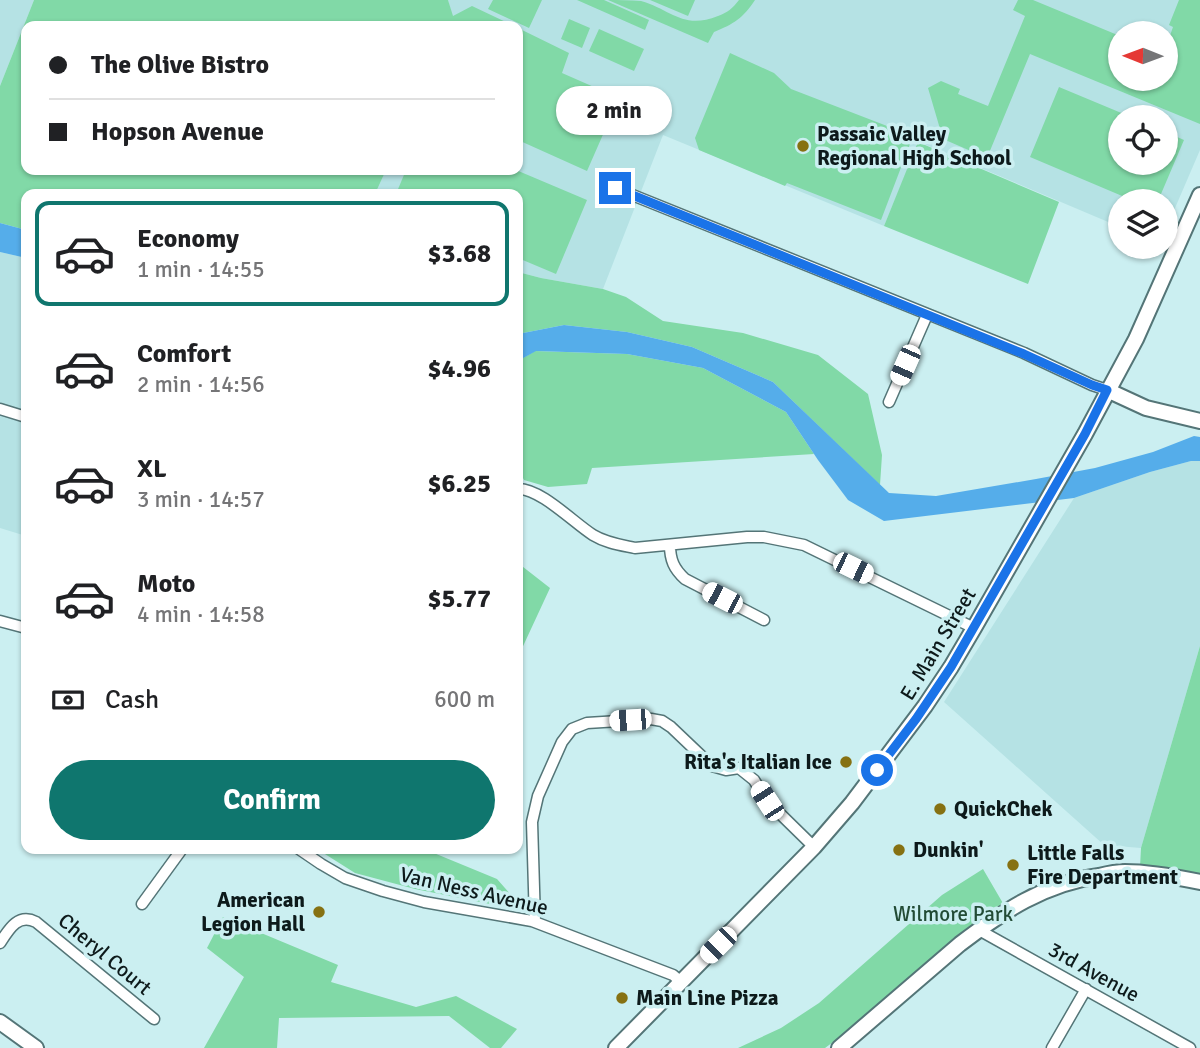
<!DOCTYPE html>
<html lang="en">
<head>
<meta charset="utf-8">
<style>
	body { margin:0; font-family:Signika,sans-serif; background:#f2f2f2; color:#202124; height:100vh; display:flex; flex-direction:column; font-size:26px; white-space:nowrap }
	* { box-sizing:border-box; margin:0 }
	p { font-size:23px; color:#757577 }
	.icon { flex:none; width:38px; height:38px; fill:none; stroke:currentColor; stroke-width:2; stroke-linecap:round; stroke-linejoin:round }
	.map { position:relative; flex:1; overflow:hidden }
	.drawer { position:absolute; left:21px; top:189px; width:502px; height:665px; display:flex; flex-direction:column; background:#fff; border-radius:14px; box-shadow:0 2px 5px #0004 }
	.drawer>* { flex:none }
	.banner { position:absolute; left:21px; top:21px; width:502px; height:154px; border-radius:14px; box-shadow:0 2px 5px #0004; display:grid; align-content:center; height:154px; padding:0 28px; background:#fff }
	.needle { width:46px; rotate:271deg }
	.tools { position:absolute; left:1108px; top:21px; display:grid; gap:14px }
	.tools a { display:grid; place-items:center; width:70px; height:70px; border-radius:50%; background:#fff; box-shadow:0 2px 5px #0004; font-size:35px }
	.end { position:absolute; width:32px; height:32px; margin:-16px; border:9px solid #1a73e8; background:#fff; box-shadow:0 0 0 4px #fff }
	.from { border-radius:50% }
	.bubble { position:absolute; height:49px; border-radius:24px; background:#fff; box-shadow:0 2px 5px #0004; font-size:23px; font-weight:700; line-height:49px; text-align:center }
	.car { position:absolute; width:21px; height:42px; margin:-21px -10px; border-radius:9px; box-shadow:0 0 5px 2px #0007; background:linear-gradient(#fff 24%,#345 0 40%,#fff 0 76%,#345 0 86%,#fff 0) }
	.banner b { display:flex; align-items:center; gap:24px; height:66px; font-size:26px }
	.banner b+b { border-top:2px solid #e0e0e0 }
	.banner i { width:18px; height:18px; background:#202124 }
	ul { padding:12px 0 0; list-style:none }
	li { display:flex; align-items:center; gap:21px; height:105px; margin:0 14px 10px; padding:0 14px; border:4px solid transparent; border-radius:14px }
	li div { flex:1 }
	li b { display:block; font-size:26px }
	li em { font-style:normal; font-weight:700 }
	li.current { border-color:#0f766e }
	li>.icon { width:63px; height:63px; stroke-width:1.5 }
	.pay { display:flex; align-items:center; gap:18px; height:77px; padding:0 28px; font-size:26px }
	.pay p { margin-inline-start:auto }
	.cta { display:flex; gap:14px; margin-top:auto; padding:14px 28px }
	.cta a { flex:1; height:80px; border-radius:42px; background:#0f766e; color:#fff; font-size:28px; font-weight:700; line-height:80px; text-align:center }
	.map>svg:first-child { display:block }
	.built { fill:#b5e2e4; fill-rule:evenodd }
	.green { fill:#81d9a7 }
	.water { fill:#55adea }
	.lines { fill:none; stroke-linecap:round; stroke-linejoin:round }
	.street-casing { stroke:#547577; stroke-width:13 }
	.secondary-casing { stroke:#547577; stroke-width:18 }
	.street { stroke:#fff; stroke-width:10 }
	.secondary { stroke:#fff; stroke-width:14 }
	.route { stroke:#1a73e8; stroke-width:9 }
	.poi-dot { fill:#867112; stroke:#cbeff1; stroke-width:2.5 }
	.labels { text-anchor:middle; stroke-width:7; stroke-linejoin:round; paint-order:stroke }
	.poi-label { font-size:21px; font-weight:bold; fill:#0d1a1b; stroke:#cbeff1; text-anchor:start }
	.street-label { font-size:21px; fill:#0d1a1b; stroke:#cbeff1 }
	.park-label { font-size:21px; fill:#224b35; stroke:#cbeff1 }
</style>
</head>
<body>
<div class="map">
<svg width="1200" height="1048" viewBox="0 0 1200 1048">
	<rect width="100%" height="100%" fill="#cbeff1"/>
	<!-- built -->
	<path class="built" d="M0 0H34L0 86Z
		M448 0H1200V150L1166 229V201H1120V227L919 142 884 226 663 135 603 289 541 278 518 272V194H375L386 170H518V26H448L452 16ZM1120 33H1166V79H1120ZM1120 117H1166V163H1120Z
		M0 252 26 258V536L0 528Z
		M1191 461H1200V646L1141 848 1104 845 944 702 1074 498 1150 472Z"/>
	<!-- green -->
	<path class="green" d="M34 0H448L453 16 472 6 514 26H26V170H386L375 194H26V230L0 223V86Z
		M493 0H542L529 28 488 9Z
		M577 0H604L649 20 645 30Z
		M608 0C618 0 631 0 641 1 672 10 683 30 718 16 727 13 733 8 739 0H755C743 18 734 24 714 32L708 43Z
		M650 0H695L688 16Z
		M1018 0H1033L1120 36V79H1166V47L1173 27 1169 25 1179 0H1200V124L1030 54 987 158 943 139 928 88 941 81 960 89 958 94 988 106 1025 16 1013 10Z
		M569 19 590 28 582 48 561 39Z
		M518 28 569 53 562 73 619 98 587 171 518 140Z
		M599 29 644 49 634 71 589 51Z
		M730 53 774 73 791 89 913 136 881 220 787 183 785 186 699 150 695 138Z
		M1059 87 1131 117H1120V163H1166V132L1184 140 1158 201H1134L1030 157Z
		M918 142 1059 202 1028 284 884 226Z
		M406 170H516L587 200 556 274 518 258V194H396Z
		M518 272 541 278 603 289 626 297 663 321 743 333 818 355 868 394 882 455 880 485 773 382 692 347 627 332 564 325 518 334Z
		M535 351 627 354 703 368 786 412 814 454 592 468 587 484 548 487 524 480 518 468V361Z
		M518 563 550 588 518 657Z
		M1200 646V877L1140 867 1141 848Z
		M317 849H429V851L497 879 513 897 515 909 415 889 355 873Z
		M983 869 1004 905 968 929 848 1031 825 1048H738L781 1028 819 1003 942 895Z
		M223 917 338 965 331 982 416 1007 456 996 517 1029 501 1048H490L449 1016 279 1018 277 1048H204L244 977 207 948Z"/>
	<!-- water -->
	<path class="water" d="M0 223 26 230V258L0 252Z
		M564 325 627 332 692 347 773 382 889 493 936 496 1036 479 1095 468 1153 452 1194 436 1200 437V461H1191L1150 472 1074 498 884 521 848 500 818 460 786 412 703 368 627 354 536 351 518 361V334Z"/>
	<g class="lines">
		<defs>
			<path id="street" d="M615 188 1024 353 1092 385 1107 390
				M889 402 927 315
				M0 409 26 417
				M518 489C540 488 574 523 593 535 606 543 621 545 635 548L747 537H764L804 545 974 628
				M670 545C670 560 674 569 685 579L764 620
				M0 621 26 628
				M299 849 321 864 345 878 383 891 424 902 532 921 673 975 681 982
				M142 904 182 849
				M535 922 532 822 538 796 562 742 572 729 587 723 651 719 662 721 671 727 712 766 726 770 739 768 754 780 767 801 814 847
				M979 930 1190 1048
				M0 943C9 929 18 913 36 922L154 1019
				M1052 1048 1086 989"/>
			<path id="secondary" d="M1107 390 1146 408 1200 421
				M0 1022 36 1048
				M616 1048 814 847 852 803 925 706 951 667 974 628 1085 434 1136 339 1200 195
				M839 1048 960 944C1002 912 1045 883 1099 876 1107 874 1116 872 1125 872 1150 872 1176 877 1200 882"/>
		</defs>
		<!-- street casing -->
		<use href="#street" class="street-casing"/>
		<!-- secondary casing -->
		<use href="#secondary" class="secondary-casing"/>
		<!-- street -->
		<use href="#street" class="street"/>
		<!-- secondary -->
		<use href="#secondary" class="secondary"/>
	</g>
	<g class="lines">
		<!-- route -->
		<path class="route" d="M615 188 1024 354 1092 385 1107 390 1085 434 951 667 916 719 877 770"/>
	</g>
	<!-- markers -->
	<g class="poi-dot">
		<circle cx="803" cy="146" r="7"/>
		<circle cx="846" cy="762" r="7"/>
		<circle cx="940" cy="809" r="7"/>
		<circle cx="899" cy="850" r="7"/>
		<circle cx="1013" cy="865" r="7"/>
		<circle cx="319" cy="912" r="7"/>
		<circle cx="622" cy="998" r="7"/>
	</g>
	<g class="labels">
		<!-- poi labels -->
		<g class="poi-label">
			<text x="817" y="141">Passaic Valley<tspan x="817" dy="24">Regional High School</tspan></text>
			<text x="832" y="769" text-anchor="end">Rita's Italian Ice</text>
			<text x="954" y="816">QuickChek</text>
			<text x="913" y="857">Dunkin'</text>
			<text x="1027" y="860">Little Falls<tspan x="1027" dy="24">Fire Department</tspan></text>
			<text x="305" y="907" text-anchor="end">American<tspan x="305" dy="24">Legion Hall</tspan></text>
			<text x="636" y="1005">Main Line Pizza</text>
		</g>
		<!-- street labels -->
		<g class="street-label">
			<text transform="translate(938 644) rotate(-59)" y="7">E. Main Street</text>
			<text transform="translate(474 891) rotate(13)" y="7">Van Ness Avenue</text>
			<text transform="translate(105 954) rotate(40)" y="7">Cheryl Court</text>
			<text transform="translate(1094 972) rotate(29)" y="7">3rd Avenue</text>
		</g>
		<!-- park labels -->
		<g class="park-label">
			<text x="953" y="921">Wilmore Park</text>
		</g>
	</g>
</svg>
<div class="tools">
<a><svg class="needle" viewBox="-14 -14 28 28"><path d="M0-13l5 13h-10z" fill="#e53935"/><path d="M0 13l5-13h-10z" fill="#757577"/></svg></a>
<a><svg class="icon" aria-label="locate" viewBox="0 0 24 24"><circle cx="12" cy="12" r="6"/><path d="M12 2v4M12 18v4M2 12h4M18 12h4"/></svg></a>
<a><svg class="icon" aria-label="layers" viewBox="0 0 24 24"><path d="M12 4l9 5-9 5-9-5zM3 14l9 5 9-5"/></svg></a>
</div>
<i class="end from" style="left:877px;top:770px"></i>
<i class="end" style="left:615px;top:188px"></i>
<div class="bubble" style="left:556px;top:86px;width:116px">2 min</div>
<i class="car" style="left:905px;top:365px;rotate:204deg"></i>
<i class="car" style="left:853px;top:568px;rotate:116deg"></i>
<i class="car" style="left:722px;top:598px;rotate:297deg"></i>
<i class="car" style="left:630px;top:720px;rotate:266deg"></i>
<i class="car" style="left:767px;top:801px;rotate:327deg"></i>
<i class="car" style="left:718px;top:945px;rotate:225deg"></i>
<div class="banner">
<b><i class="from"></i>The Olive Bistro</b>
<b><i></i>Hopson Avenue</b>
</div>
<section class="drawer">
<ul>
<li class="current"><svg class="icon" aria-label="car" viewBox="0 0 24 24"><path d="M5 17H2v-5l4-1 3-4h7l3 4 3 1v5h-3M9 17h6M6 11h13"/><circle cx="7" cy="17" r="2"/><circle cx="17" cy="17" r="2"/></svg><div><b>Economy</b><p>1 min · 14:55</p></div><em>$3.68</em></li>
<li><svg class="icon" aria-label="car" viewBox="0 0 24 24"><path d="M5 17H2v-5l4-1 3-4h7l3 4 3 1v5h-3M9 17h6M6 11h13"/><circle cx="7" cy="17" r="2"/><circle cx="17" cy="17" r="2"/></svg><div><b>Comfort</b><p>2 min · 14:56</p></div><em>$4.96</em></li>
<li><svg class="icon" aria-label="car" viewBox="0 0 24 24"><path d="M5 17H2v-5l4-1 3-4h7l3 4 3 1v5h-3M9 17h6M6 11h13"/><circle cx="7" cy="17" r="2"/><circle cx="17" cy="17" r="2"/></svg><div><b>XL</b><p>3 min · 14:57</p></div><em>$6.25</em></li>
<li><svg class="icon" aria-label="car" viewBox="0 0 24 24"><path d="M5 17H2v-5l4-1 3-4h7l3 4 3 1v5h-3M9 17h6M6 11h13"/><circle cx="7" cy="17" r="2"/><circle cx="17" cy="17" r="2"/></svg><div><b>Moto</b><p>4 min · 14:58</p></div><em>$5.77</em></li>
</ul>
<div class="pay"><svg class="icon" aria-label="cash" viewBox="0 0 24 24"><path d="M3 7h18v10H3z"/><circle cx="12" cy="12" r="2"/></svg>Cash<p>600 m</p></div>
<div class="cta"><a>Confirm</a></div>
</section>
</div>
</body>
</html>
